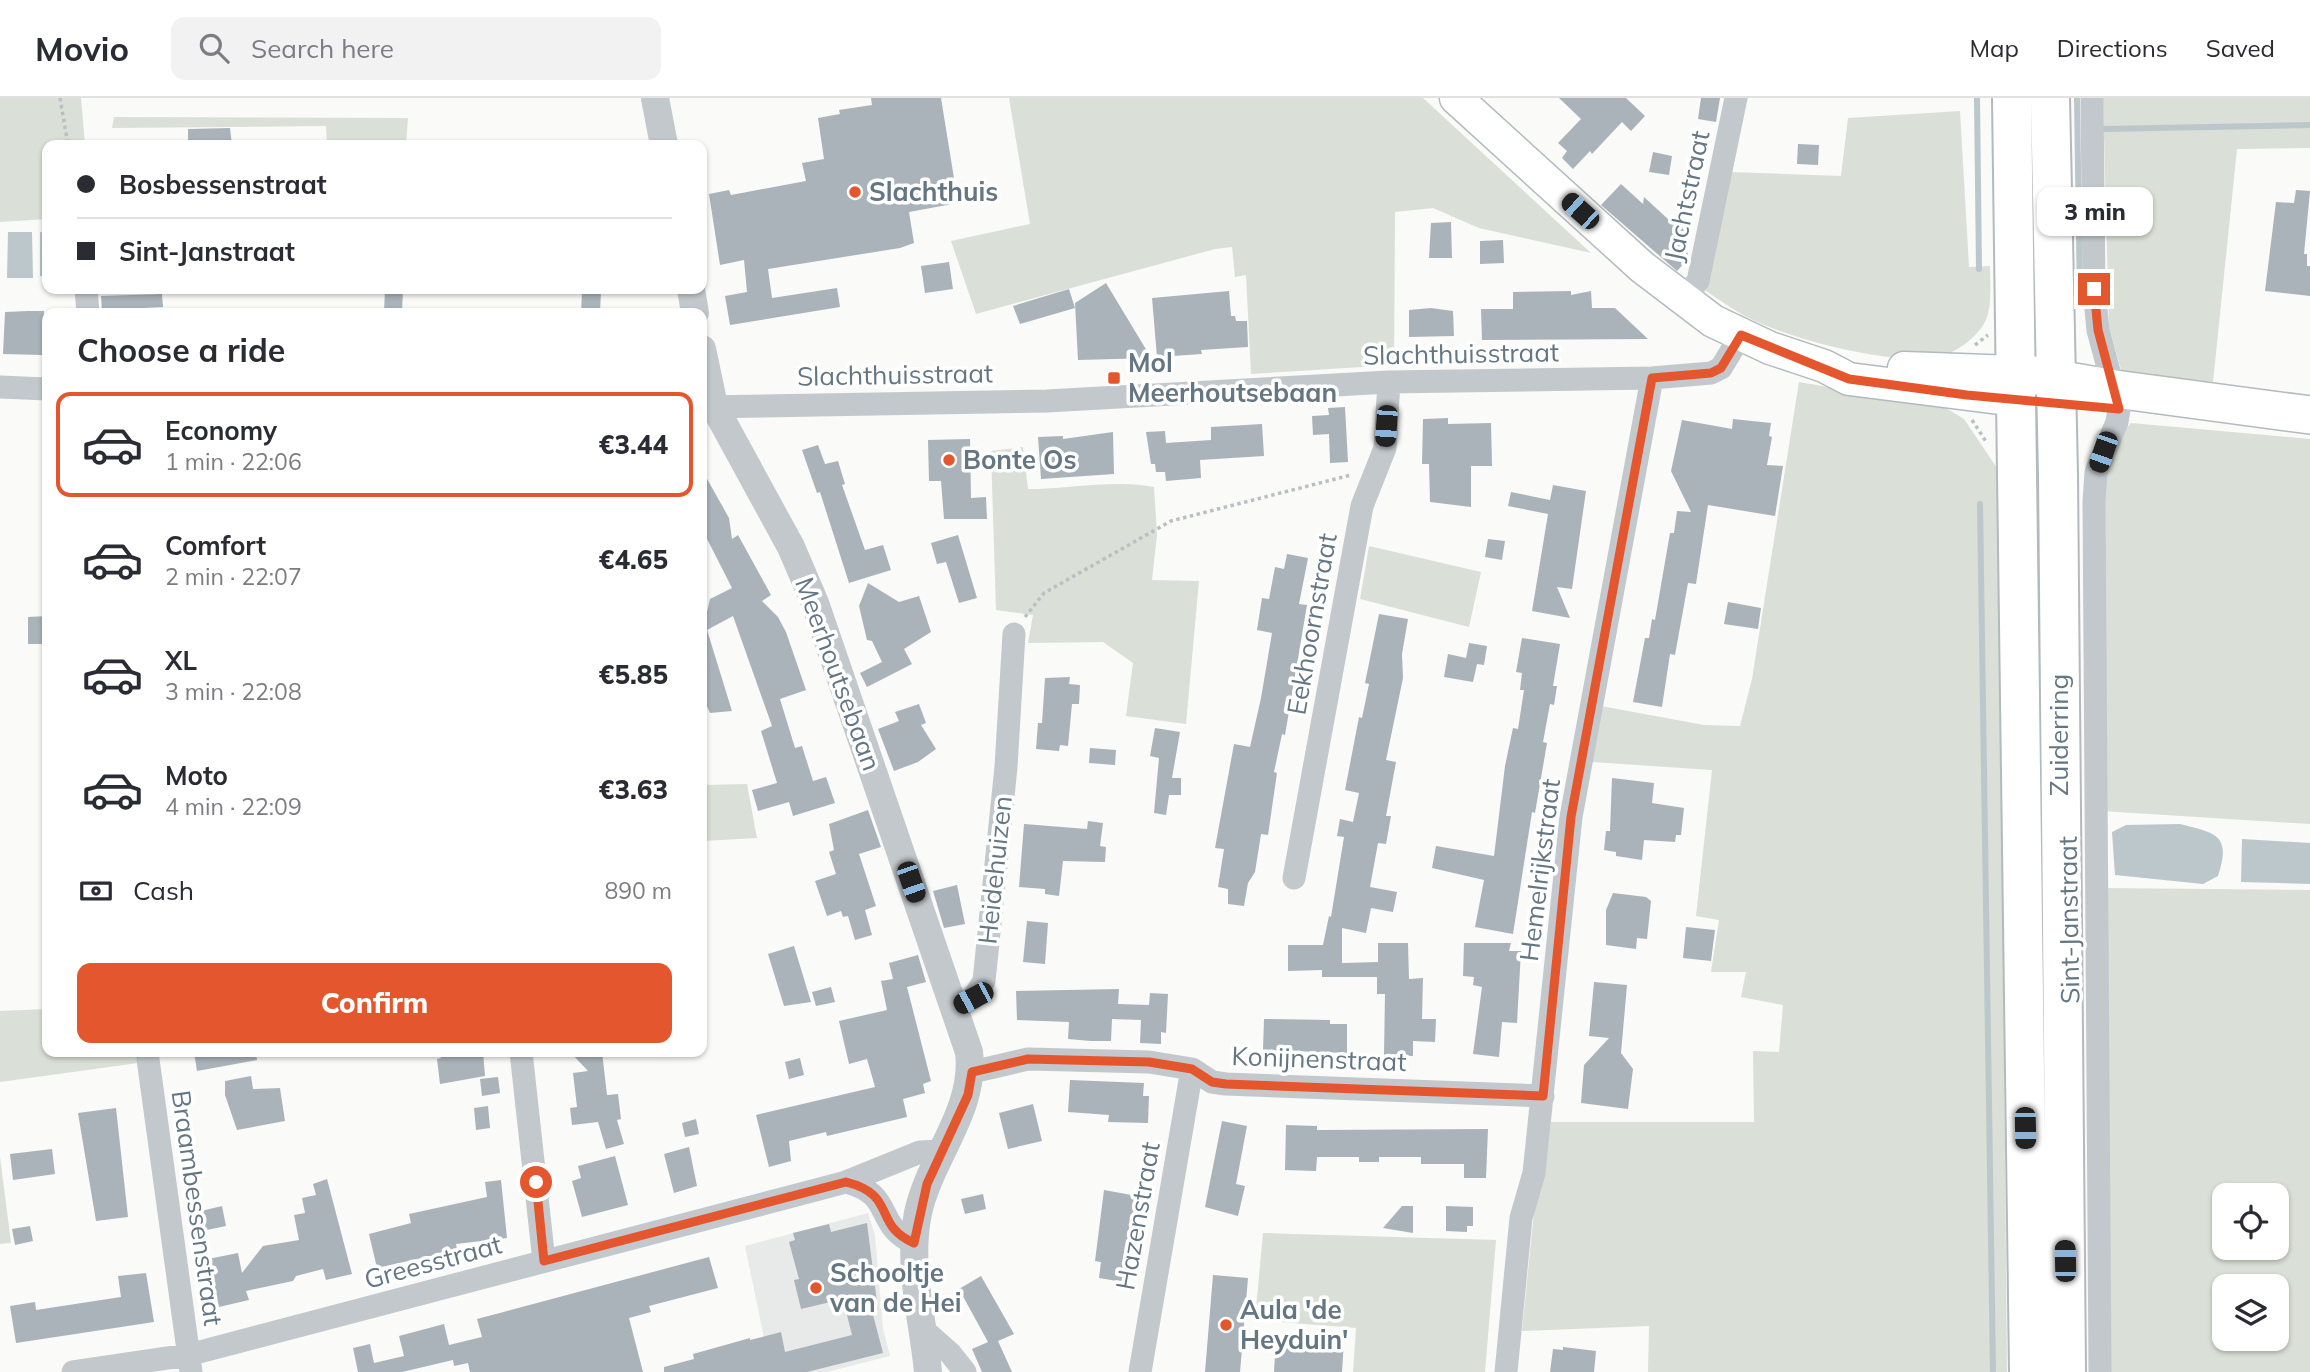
<!DOCTYPE html>
<html lang="en">
<head>
<meta charset="utf-8">
<style>
	body { margin:0; font-family:Mulish,sans-serif; background:#f2f2f3; color:#2b2b33; height:100vh; display:flex; flex-direction:column; font-size:26px; white-space:nowrap }
	* { box-sizing:border-box; margin:0 }
	p { font-size:23px; color:#7c7c81 }
	.icon { flex:none; width:38px; height:38px; fill:none; stroke:currentColor; stroke-width:2; stroke-linecap:round; stroke-linejoin:round }
	.map { position:relative; flex:1; overflow:hidden }
	.panel { position:absolute; left:42px; top:210px; width:665px; height:749px; display:flex; flex-direction:column; background:#fff; border-radius:14px; box-shadow:0 2px 5px #0004 }
	.panel>* { flex:none }
	.top-card { position:absolute; left:42px; top:42px; width:665px; height:154px; border-radius:14px; box-shadow:0 2px 5px #0004; display:grid; align-content:center; height:154px; padding:0 35px; background:#fff }
	.tools { position:absolute; left:2212px; top:1085px; display:grid; gap:14px }
	.tools a { display:grid; place-items:center; width:77px; height:77px; border-radius:14px; background:#fff; box-shadow:0 2px 5px #0004; font-size:35px }
	.end { position:absolute; width:32px; height:32px; margin:-16px; border:9px solid #e4572e; background:#fff; box-shadow:0 0 0 4px #fff }
	.from { border-radius:50% }
	.bubble { position:absolute; height:49px; border-radius:14px; background:#fff; box-shadow:0 2px 5px #0004; font-size:23px; font-weight:800; line-height:49px; text-align:center }
	.car { position:absolute; width:21px; height:42px; margin:-21px -10px; border-radius:9px; box-shadow:0 0 5px 2px #0007; background:linear-gradient(#222 24%,#8ab4d8 0 40%,#222 0 76%,#8ab4d8 0 86%,#222 0) }
	.top-card b { display:flex; align-items:center; gap:24px; height:66px; font-size:26px }
	.top-card b+b { border-top:2px solid #e1e1e2 }
	.top-card i { width:18px; height:18px; background:#2b2b33 }
	ul { padding:0; list-style:none }
	li { display:flex; align-items:center; gap:21px; height:105px; margin:0 14px 10px; padding:0 21px; border:4px solid transparent; border-radius:14px }
	li div { flex:1 }
	li b { display:block; font-size:26px }
	li em { font-style:normal; font-weight:800 }
	li.selected { border-color:#e4572e }
	li>.icon { width:63px; height:63px; stroke-width:1.5 }
	h2 { padding:0 35px; font-size:32px; line-height:84px }
	.pay { display:flex; align-items:center; gap:18px; height:77px; padding:0 35px; font-size:26px }
	.pay p { margin-inline-start:auto }
	.action { display:flex; gap:14px; margin-top:auto; padding:14px 35px }
	.action a { flex:1; height:80px; border-radius:14px; background:#e4572e; color:#fff; font-size:28px; font-weight:800; line-height:80px; text-align:center }
	header { display:flex; align-items:center; gap:42px; box-sizing:border-box; height:98px; padding:0 35px; background:#fff; border-bottom:2px solid #e1e1e2 }
	header strong { font-size:33px }
	nav { display:flex; gap:38px; margin-inline-start:auto; font-size:24px }
	.search { width:490px; height:63px; background:#f2f2f3; display:flex; align-items:center; gap:18px; box-sizing:border-box; padding:0 24px; border-radius:14px; color:#7c7c81; font-size:26px }
	.map>svg:first-child { display:block }
	.built { fill:#e8e9e9 }
	.green { fill:#dadfd7; fill-rule:evenodd }
	.water { fill:#bbc7cb }
	.lines { fill:none; stroke-linecap:round; stroke-linejoin:round }
	.stream { stroke:#bbc7cb; stroke-width:6 }
	.building { fill:#aab3b9 }
	.secondary-casing { stroke:#b3babf; stroke-width:35 }
	.primary-casing { stroke:#b5babe; stroke-width:40 }
	.trunk-casing { stroke:#b4b9bd; stroke-width:42 }
	.path { stroke:#bbbfc2; stroke-width:3.5; stroke-dasharray:3.5 3.5; stroke-linecap:butt }
	.minor { stroke:#c3c8cc; stroke-width:23 }
	.tertiary { stroke:#c3c8cc; stroke-width:28 }
	.secondary { stroke:#fff; stroke-width:32 }
	.primary { stroke:#fff; stroke-width:37 }
	.trunk { stroke:#fff; stroke-width:38 }
	.route { stroke:#e4572e; stroke-width:9 }
	.poi-dot { fill:#e4572e; stroke:#fff; stroke-width:2.5 }
	.labels { text-anchor:middle; stroke-width:7; stroke-linejoin:round; paint-order:stroke }
	.poi-label { font-size:26px; font-weight:bold; fill:#657683; stroke:#fff; text-anchor:start }
	.street-label { font-size:26px; fill:#657683; stroke:#fff }
</style>
</head>
<body>
<header>
<strong>Movio</strong>
<div class="search"><svg class="icon" aria-label="search" viewBox="0 0 24 24"><circle cx="10" cy="10" r="6"/><path d="M15 15l6 6"/></svg>Search here</div>
<nav><a>Map</a><a>Directions</a><a>Saved</a></nav>
</header>
<div class="map">
<svg width="2310" height="1274" viewBox="0 0 2310 1274">
	<rect width="100%" height="100%" fill="#fafaf8"/>
	<!-- built -->
	<path class="built" d="M868 1115 875 1137 883 1231 890 1258 827 1274H771L745 1148Z"/>
	<!-- green -->
	<path class="green" d="M0 0H81L85 47H47V121L0 124Z
		M1009 0H1423L1591 155 1479 130 1433 110 1395 114 1394 267 1251 276 1246 177 1235 179 1232 149 1215 151 976 216 951 143 1030 126Z
		M2103 0H2310V50L2237 51 2213 284 2122 275 2109 229Z
		M1960 13 1969 169 1990 168C1990 183 1992 209 1986 222 1977 240 1955 256 1936 259 1889 267 1789 241 1747 219 1733 212 1720 202 1706 193L1730 74 1841 78 1848 20Z
		M114 19 408 20 406 47H327L326 28 112 30Z
		M1799 284 1944 309 1964 321 1999 373 2007 1274H1648L1649 1228 1522 1233 1535 1104 1545 1076 1551 1024H1754L1753 953 1779 954 1783 907 1741 899 1746 874H1711L1719 822 1696 818 1712 672 1592 664 1601 608 1704 627 1740 628 1752 581Z
		M2131 325 2310 341V726L2102 713 2103 378 2113 347Z
		M1023 349 1028 391C1067 391 1118 381 1154 389L1157 437 1152 482 1199 483 1186 626 1126 618 1133 565 1103 544 1028 545 1033 517 996 512 991 353Z
		M1369 448 1481 474 1469 529 1360 501Z
		M747 686 757 740 702 743V687Z
		M2102 790 2310 792V1274H2111ZM2224 1097H2277V1150H2224ZM2224 1188H2277V1241H2224Z
		M47 911V954H136L138 965 0 984V913Z
		M0 1059 11 1145 0 1146Z
		M1263 1135 1496 1142 1485 1274H1353L1356 1230 1255 1222Z"/>
	<!-- water -->
	<path class="water" d="M8 134H32L33 180H7Z
		M40 134 47 135V179L40 178Z
		M2180 726C2215 735 2232 736 2218 778L2203 786 2115 777 2112 734 2126 727Z
		M2242 741 2310 745V786L2241 784Z"/>
	<g class="lines">
		<!-- stream -->
		<path class="stream" d="M1977 0 1979 171
			M2077 0 2080 206
			M2103 31 2310 27
			M1980 406 1993 1274"/>
	</g>
	<!-- building -->
	<path class="building" d="M871 0H941L958 105 909 114 914 145 900 150 768 171 772 200 837 190 840 209 730 227 725 198 747 194 744 162 720 167 709 96 729 92 731 97 806 83 802 65 824 61 818 20 840 16 839 12 872 7Z
		M1559 0H1626L1645 18 1631 33 1622 24 1592 56 1590 53 1573 71 1562 60 1567 53 1558 45 1581 21Z
		M1701 0H1720L1716 24 1698 21Z
		M230 30 232 47H188V31Z
		M1798 46 1819 47 1818 67 1797 66Z
		M1653 54 1672 58 1669 77 1649 74Z
		M1621 86 1643 106 1644 99 1669 122 1672 119 1690 134 1681 145 1686 150 1689 160 1677 173 1601 107Z
		M2296 92 2310 93 2304 156H2307V168H2310V198L2265 193 2276 104 2294 105Z
		M1451 124 1452 160H1429L1431 125Z
		M1503 142 1504 165 1480 166V143Z
		M949 164 953 191 925 195 921 168Z
		M1106 185 1150 258 1152 260 1078 262 1075 205Z
		M385 191H403L402 215H384Z
		M1069 191 1075 210 1020 226 1013 208Z
		M582 193 601 194 600 215H581Z
		M1229 193 1231 218H1235L1236 223H1247L1248 249 1201 252 1202 256 1157 259 1152 200Z
		M1571 193V197L1591 193 1592 210H1615L1648 241 1482 242 1481 211H1513V194Z
		M162 196 163 209 142 210V215L102 213 101 198Z
		M1431 210 1453 213 1454 238 1409 239V212Z
		M28 213H44L42 257 3 256 5 214Z
		M1345 309 1348 364 1330 365 1329 336 1313 337 1312 318 1329 317 1328 310Z
		M1448 320V326L1491 325 1492 368H1471V409L1430 404 1429 366H1422L1423 321Z
		M1733 321 1771 325 1769 338 1772 339 1767 367 1783 368 1775 418 1708 407 1696 486 1688 485 1675 557 1670 556 1662 609 1633 604 1645 540H1649L1652 521 1655 522 1670 435H1674L1677 413 1691 414 1671 373 1682 322 1732 331Z
		M1262 326 1264 358 1200 362 1201 380 1166 383 1165 374H1156L1155 366H1151L1146 334 1165 333 1166 345 1211 342V329Z
		M1113 334 1114 376 1041 381 1038 339 1063 338V341Z
		M970 341 971 400 986 399 987 421H944L941 383H929L928 342Z
		M818 347 825 366 838 363 845 386 842 387 865 452 883 447 891 472 849 485 820 394 817 395 802 352Z
		M702 372 729 420 732 441 738 437 771 497 762 503 778 519 786 534 806 592 780 601 795 650 802 648 813 683 826 679 835 705 793 718 789 704 758 713 752 692 777 685 761 633 772 628 733 518 707 532 732 613 710 615 702 597V513L707 514 710 501 732 490 702 431Z
		M1553 387 1586 393 1572 491 1557 489 1570 520 1532 513 1548 416 1508 408 1511 394 1550 402Z
		M958 437 977 500 959 505 946 464 937 466 931 445Z
		M1488 441 1505 443 1502 462 1485 459Z
		M1287 456 1308 460 1299 506 1307 507 1285 637 1282 636 1274 674 1277 675 1268 737 1261 736 1255 774 1248 785 1244 808 1228 806V791L1218 789 1224 751 1215 750 1234 646 1250 649 1261 600 1272 535 1257 532 1262 500 1269 501 1275 469 1284 471Z
		M868 485 899 504 919 498 931 534 904 551 912 566 867 589 860 575 882 564 872 543 867 542 859 508Z
		M1728 504 1761 510 1758 531 1724 526Z
		M1379 516 1408 521 1402 556 1403 580 1386 662 1396 664 1386 718H1391L1386 746 1378 745 1370 789 1397 794 1393 814 1371 810 1366 835 1342 830V865L1378 864V845H1408L1409 881 1423 880 1422 921H1436L1435 944 1413 943V958L1384 957 1385 896H1377V879H1322V872L1288 873V847H1323L1329 818 1331 819 1344 739 1337 738 1340 721 1353 724 1359 695 1345 692 1359 619 1362 620 1369 586 1365 585Z
		M47 518V546H28V519Z
		M1522 540 1560 546 1553 588H1557L1554 607 1550 606 1543 644 1547 645 1535 715 1532 714 1513 836 1475 829 1484 782 1432 770 1436 748 1494 758 1505 668 1513 630 1518 631 1524 592H1520L1522 575 1516 574Z
		M1469 545 1487 548 1484 567 1477 566 1473 584 1444 579 1448 556 1466 560Z
		M1070 579 1069 586 1080 587 1079 606H1072L1068 648 1060 647 1059 653 1036 651 1038 625H1042L1045 580Z
		M919 606 926 625 921 627 936 651 918 664 894 673 878 631 899 623 895 614Z
		M1155 630 1180 634 1172 680H1181V697H1169L1166 717 1154 715 1159 660 1150 658Z
		M1090 650 1116 652 1115 667 1089 665Z
		M1612 680 1654 685 1652 705 1684 710 1681 737H1676L1675 744 1644 742 1642 762 1616 758V754L1604 752 1606 733H1610Z
		M868 712 881 749 859 756 876 808 865 812 872 837 855 842 848 818 843 819 841 813 827 818 815 783 836 776 829 754 834 752 829 726Z
		M1088 723 1103 725 1100 748 1106 749 1105 764 1063 763 1059 798 1045 796V791L1019 789 1024 726 1087 731Z
		M957 787 965 826 944 830 933 793Z
		M1613 795 1646 799 1651 803 1647 841 1637 840 1636 851 1606 847V812Z
		M1027 823 1048 825 1045 866 1023 864Z
		M1686 829 1715 832 1711 863 1683 860Z
		M1464 845H1511L1509 853H1521L1517 925 1502 924 1499 959 1473 956 1482 889 1473 887 1474 879 1463 878Z
		M794 848 811 904 784 908 768 856Z
		M918 857 926 884 907 889 931 983 923 986 925 995 903 1001 907 1019 827 1038 826 1034 789 1043 791 1063 769 1069 756 1017 875 989 867 961 849 966 839 923 887 912 881 883 893 881 889 865Z
		M1594 884 1627 887 1621 955 1633 971 1628 1011 1581 1005 1584 967 1609 940 1589 938Z
		M831 889 835 904 816 908 812 894Z
		M1119 891 1118 906 1149 907 1150 895 1168 896 1166 935 1161 934V946L1140 945 1141 922 1112 921 1111 943H1091L1068 941 1069 924 1017 922 1016 893Z
		M1264 921 1330 922V926H1347V955L1263 952Z
		M194 954H256L257 962 197 973Z
		M440 954H483L485 978 440 986 437 961 441 960Z
		M570 954H602L607 997 618 996 621 1021 617 1022 624 1046 606 1051 598 1024 572 1027 570 1010 577 1009 573 975 588 973Z
		M800 960 804 977 789 981 785 964Z
		M251 978 253 991 280 990 285 1023 237 1032 225 997V983Z
		M498 979 500 995 482 998 480 981Z
		M1070 982 1144 985 1143 998H1149L1148 1025 1108 1024 1109 1017 1068 1014Z
		M1033 1006 1042 1043 1008 1051 999 1015Z
		M488 1008 490 1030 476 1032 474 1010Z
		M116 1010 128 1119 96 1123 78 1015Z
		M696 1021 699 1036 685 1039 682 1025Z
		M1222 1023 1247 1028 1236 1086 1245 1088 1238 1118 1205 1109Z
		M1286 1027 1317 1028V1032L1488 1031 1486 1080H1464V1066H1421V1059H1379V1064H1359V1059H1317L1316 1073 1285 1072Z
		M689 1049 697 1088 674 1095 664 1056Z
		M52 1051 55 1076 13 1082 10 1056Z
		M615 1058 628 1107 582 1119 572 1083 581 1080 578 1068Z
		M327 1081 352 1176 326 1182 323 1171 296 1178 293 1183 246 1193 249 1202 219 1209 208 1161 238 1155 242 1175 263 1148 299 1142 294 1117 305 1115 302 1100 316 1097 313 1086Z
		M501 1082 507 1140 456 1146 457 1152 377 1170 369 1136 411 1125 409 1116 487 1099 485 1084Z
		M1104 1092 1137 1098 1123 1184 1099 1180 1101 1164 1095 1163Z
		M983 1096 986 1111 965 1116 961 1101Z
		M222 1108 226 1128 202 1133 197 1114Z
		M1402 1108H1413V1135L1383 1130Z
		M1446 1108 1473 1109V1128H1467V1134L1446 1133Z
		M867 1125 878 1212 872 1213 883 1255 807 1274H664V1269L694 1261 693 1256 750 1240V1242L781 1234 785 1254 852 1237 843 1201 801 1211 794 1182 799 1181 789 1144 795 1142 793 1135 829 1126 831 1134Z
		M30 1128 33 1143 15 1147 12 1131Z
		M709 1159 718 1190 649 1208 651 1214 629 1220 643 1274H470L468 1265 454 1268 453 1262 402 1274H358L353 1250 370 1246 374 1265 404 1258 399 1238 444 1226 449 1247 482 1239 477 1221Z
		M146 1175 154 1224 16 1245 10 1208 35 1204 36 1212 121 1199 118 1178Z
		M1213 1177 1248 1180 1240 1274H1205Z
		M981 1178 1014 1236 998 1243 1012 1274H982L972 1251 988 1244 959 1191Z
		M1276 1238 1344 1243 1342 1274H1274Z
		M1563 1249 1596 1253 1594 1274H1550L1553 1251 1563 1252Z"/>
	<g class="lines">
		<defs>
			<path id="secondary" d="M1456 0 1642 169 1713 223 1770 250 1824 268 1849 281 2015 302
				M1904 270 2015 274"/>
			<path id="primary" d="M2015 274 2115 291 2310 317"/>
			<path id="trunk" d="M2012 0 2029 1274
				M2050 0 2058 377 2066 1274"/>
		</defs>
		<!-- secondary casing -->
		<use href="#secondary" class="secondary-casing"/>
		<!-- primary casing -->
		<use href="#primary" class="primary-casing"/>
		<!-- trunk casing -->
		<use href="#trunk" class="trunk-casing"/>
		<!-- path -->
		<path class="path" d="M60 0 68 47
			M1975 247 1988 237
			M1972 322 1987 345
			M1025 519 1044 495 1171 423 1351 377"/>
		<!-- minor -->
		<path class="minor" d="M2092 0 2094 191 2098 232 2119 311 2117 324 2096 374 2094 404 2100 1274
			M86 191 88 215
			M1683 202 1698 183 1736 0
			M0 289 47 291
			M702 309 1047 303 1389 284 1652 280 1711 275 1721 270 1741 237
			M1294 780 1362 408 1385 350 1389 284
			M954 910 973 900 984 883 1006 669 1014 536
			M147 954 191 1274
			M521 954 544 1163
			M972 974 1028 961 1149 964 1192 971 1212 984 1226 986 1543 998
			M846 1084C895 1096 874 1128 914 1145
			M924 1232 950 1255 965 1274
			M73 1274 188 1257 846 1084 920 1054 941 1053
			M1140 1274 1192 971
			M1506 1274 1521 1120 1534 1075 1571 719 1652 280"/>
		<!-- tertiary -->
		<path class="tertiary" d="M655 0 664 47
			M691 191 695 215
			M702 251 714 308 791 449 815 505 969 954C976 1013 930 1059 918 1115 907 1168 923 1221 928 1274"/>
		<!-- secondary -->
		<use href="#secondary" class="secondary"/>
		<!-- primary -->
		<use href="#primary" class="primary"/>
		<!-- trunk -->
		<use href="#trunk" class="trunk"/>
	</g>
	<g class="lines">
		<!-- route -->
		<path class="route" d="M536 1084 544 1163 846 1084C898 1097 872 1127 914 1145L927 1086 968 997 972 974 1028 961 1149 964 1192 971 1212 984 1226 986 1543 998 1571 719 1652 280 1711 275 1721 270 1741 237 1849 281 1967 297 2119 311 2098 232 2094 191"/>
	</g>
	<!-- markers -->
	<g class="poi-dot">
		<circle cx="855" cy="94" r="7"/>
		<rect x="1107" y="273" width="14" height="14" rx="3.5"/>
		<circle cx="949" cy="362" r="7"/>
		<circle cx="816" cy="1190" r="7"/>
		<circle cx="1226" cy="1227" r="7"/>
	</g>
	<g class="labels">
		<!-- poi labels -->
		<g class="poi-label">
			<text x="869" y="103">Slachthuis</text>
			<text x="1128" y="274">Mol<tspan x="1128" dy="30">Meerhoutsebaan</tspan></text>
			<text x="963" y="371">Bonte Os</text>
			<text x="830" y="1184">Schooltje<tspan x="830" dy="30">van de Hei</tspan></text>
			<text x="1240" y="1221">Aula 'de<tspan x="1240" dy="30">Heyduin'</tspan></text>
		</g>
		<!-- street labels -->
		<g class="street-label">
			<text transform="translate(1687 98) rotate(-78)" y="9">Jachtstraat</text>
			<text transform="translate(1461 256) rotate(-1)" y="9">Slachthuisstraat</text>
			<text transform="translate(895 277) rotate(-1)" y="9">Slachthuisstraat</text>
			<text transform="translate(1312 526) rotate(-80)" y="9">Eekhoornstraat</text>
			<text transform="translate(838 576) rotate(70)" y="9">Meerhoutsebaan</text>
			<text transform="translate(2059 637) rotate(-90)" y="9">Zuiderring</text>
			<text transform="translate(995 772) rotate(-84)" y="9">Heidehuizen</text>
			<text transform="translate(1540 772) rotate(-83)" y="9">Hemelrijkstraat</text>
			<text transform="translate(2069 822) rotate(-91)" y="9">Sint-Janstraat</text>
			<text transform="translate(1319 961) rotate(2)" y="9">Konijnenstraat</text>
			<text transform="translate(197 1110) rotate(82)" y="9">Braambessenstraat</text>
			<text transform="translate(1138 1118) rotate(-80)" y="9">Hazenstraat</text>
			<text transform="translate(433 1164) rotate(-15)" y="9">Greesstraat</text>
		</g>
	</g>
</svg>
<div class="tools">
<a><svg class="icon" aria-label="locate" viewBox="0 0 24 24"><circle cx="12" cy="12" r="6"/><path d="M12 2v4M12 18v4M2 12h4M18 12h4"/></svg></a>
<a><svg class="icon" aria-label="layers" viewBox="0 0 24 24"><path d="M12 4l9 5-9 5-9-5zM3 14l9 5 9-5"/></svg></a>
</div>
<i class="end from" style="left:536px;top:1084px"></i>
<i class="end" style="left:2094px;top:191px"></i>
<div class="bubble" style="left:2037px;top:89px;width:116px">3 min</div>
<i class="car" style="left:1580px;top:113px;rotate:312deg"></i>
<i class="car" style="left:1386px;top:328px;rotate:184deg"></i>
<i class="car" style="left:2103px;top:354px;rotate:199deg"></i>
<i class="car" style="left:911px;top:784px;rotate:161deg"></i>
<i class="car" style="left:973px;top:900px;rotate:242deg"></i>
<i class="car" style="left:2025px;top:1030px;rotate:179deg"></i>
<i class="car" style="left:2065px;top:1163px;rotate:359deg"></i>
<div class="top-card">
<b><i class="from"></i>Bosbessenstraat</b>
<b><i></i>Sint-Janstraat</b>
</div>
<section class="panel">
<h2>Choose a ride</h2>
<ul>
<li class="selected"><svg class="icon" aria-label="car" viewBox="0 0 24 24"><path d="M5 17H2v-5l4-1 3-4h7l3 4 3 1v5h-3M9 17h6M6 11h13"/><circle cx="7" cy="17" r="2"/><circle cx="17" cy="17" r="2"/></svg><div><b>Economy</b><p>1 min · 22:06</p></div><em>€3.44</em></li>
<li><svg class="icon" aria-label="car" viewBox="0 0 24 24"><path d="M5 17H2v-5l4-1 3-4h7l3 4 3 1v5h-3M9 17h6M6 11h13"/><circle cx="7" cy="17" r="2"/><circle cx="17" cy="17" r="2"/></svg><div><b>Comfort</b><p>2 min · 22:07</p></div><em>€4.65</em></li>
<li><svg class="icon" aria-label="car" viewBox="0 0 24 24"><path d="M5 17H2v-5l4-1 3-4h7l3 4 3 1v5h-3M9 17h6M6 11h13"/><circle cx="7" cy="17" r="2"/><circle cx="17" cy="17" r="2"/></svg><div><b>XL</b><p>3 min · 22:08</p></div><em>€5.85</em></li>
<li><svg class="icon" aria-label="car" viewBox="0 0 24 24"><path d="M5 17H2v-5l4-1 3-4h7l3 4 3 1v5h-3M9 17h6M6 11h13"/><circle cx="7" cy="17" r="2"/><circle cx="17" cy="17" r="2"/></svg><div><b>Moto</b><p>4 min · 22:09</p></div><em>€3.63</em></li>
</ul>
<div class="pay"><svg class="icon" aria-label="cash" viewBox="0 0 24 24"><path d="M3 7h18v10H3z"/><circle cx="12" cy="12" r="2"/></svg>Cash<p>890 m</p></div>
<div class="action"><a>Confirm</a></div>
</section>
</div>
</body>
</html>
